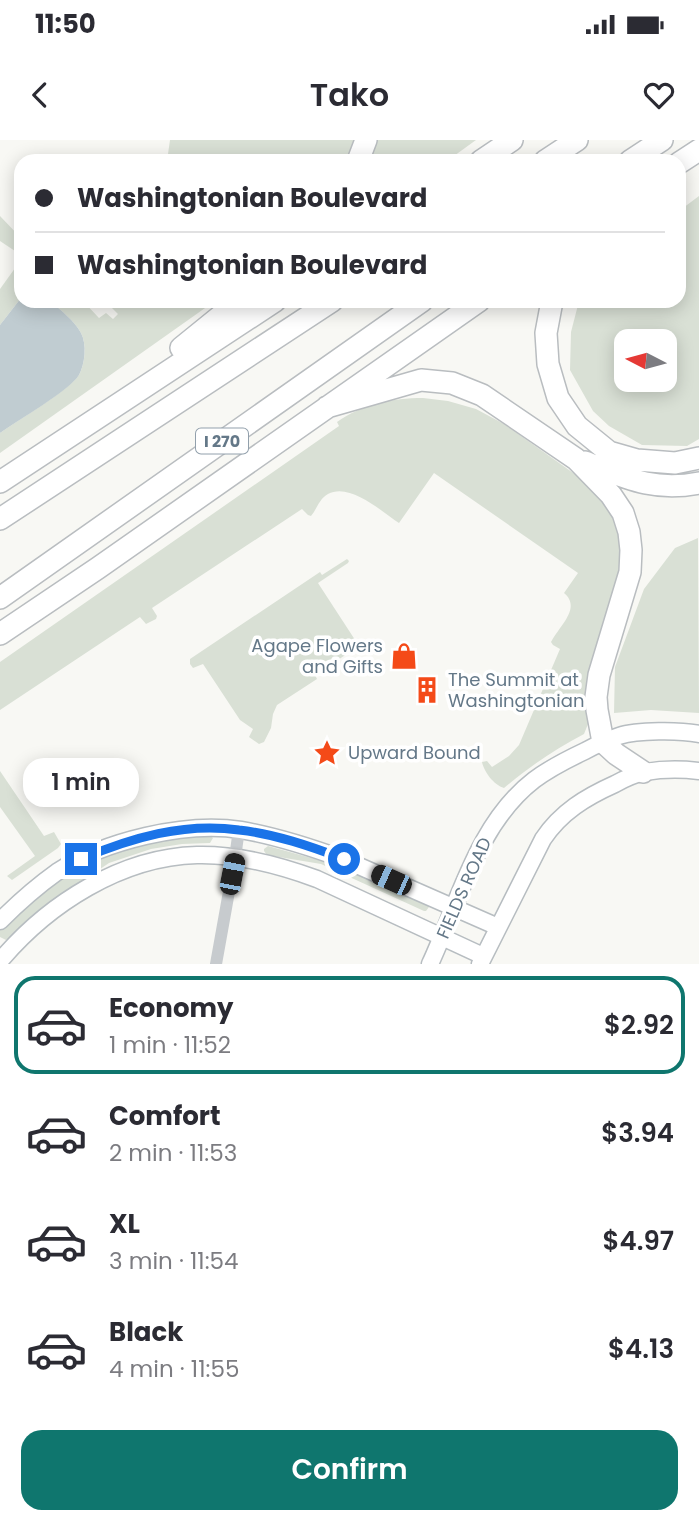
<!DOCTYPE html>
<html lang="en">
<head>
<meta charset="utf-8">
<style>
	body { margin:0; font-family:Poppins,sans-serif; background:#f2f2f3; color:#2b2b33; height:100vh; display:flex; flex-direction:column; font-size:26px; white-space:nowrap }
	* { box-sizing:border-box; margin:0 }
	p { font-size:23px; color:#7c7c81 }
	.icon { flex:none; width:38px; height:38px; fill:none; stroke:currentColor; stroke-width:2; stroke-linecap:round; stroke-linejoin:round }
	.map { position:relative; height:824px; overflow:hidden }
	.panel { display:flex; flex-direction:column; background:#fff; flex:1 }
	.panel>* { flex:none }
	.guide { position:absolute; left:14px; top:14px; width:672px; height:154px; border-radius:21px; box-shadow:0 4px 18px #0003; display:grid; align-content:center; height:154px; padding:0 21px; background:#fff }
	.needle { width:46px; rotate:276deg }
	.buttons { position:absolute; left:614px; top:189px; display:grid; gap:14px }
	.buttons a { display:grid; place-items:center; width:63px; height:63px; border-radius:14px; background:#fff; box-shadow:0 4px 18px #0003; font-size:35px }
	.end { position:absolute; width:32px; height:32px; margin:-16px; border:9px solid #1a73e8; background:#fff; box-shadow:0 0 0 4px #fff }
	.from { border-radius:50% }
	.bubble { position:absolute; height:49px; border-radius:21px; background:#fff; box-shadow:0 4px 18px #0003; font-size:23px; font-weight:600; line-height:49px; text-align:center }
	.car { position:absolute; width:21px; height:42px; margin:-21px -10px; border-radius:9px; box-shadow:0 0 5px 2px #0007; background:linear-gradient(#222 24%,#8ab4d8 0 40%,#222 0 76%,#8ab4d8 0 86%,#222 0) }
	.guide b { display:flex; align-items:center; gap:24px; height:66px; font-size:26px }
	.guide b+b { border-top:2px solid #e1e1e2 }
	.guide i { width:18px; height:18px; background:#2b2b33 }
	ul { padding:12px 0 0; list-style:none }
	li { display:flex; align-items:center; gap:21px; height:98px; margin:0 14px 10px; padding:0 7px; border:4px solid transparent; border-radius:21px }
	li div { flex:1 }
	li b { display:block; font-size:26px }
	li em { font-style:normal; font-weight:600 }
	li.active { border-color:#0f766e }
	li>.icon { width:63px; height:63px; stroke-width:1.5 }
	.primary-button { display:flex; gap:14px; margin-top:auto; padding:14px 21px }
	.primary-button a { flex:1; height:80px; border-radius:21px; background:#0f766e; color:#fff; font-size:28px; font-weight:600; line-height:80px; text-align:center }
	.status { display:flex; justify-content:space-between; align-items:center; height:49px; padding:0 35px; background:#fff; direction:ltr }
	.status svg { height:19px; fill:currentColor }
	header { display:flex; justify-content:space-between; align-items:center; height:91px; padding:0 21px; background:#fff; font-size:32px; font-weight:600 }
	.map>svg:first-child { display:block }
	.green { fill:#d9e0d5; fill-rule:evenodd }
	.water { fill:#c0ccd1 }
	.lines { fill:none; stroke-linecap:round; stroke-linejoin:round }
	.secondary-casing { stroke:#b7bdc1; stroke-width:19 }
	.highway-casing { stroke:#b9bdc0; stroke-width:24 }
	.street { stroke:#c7cbce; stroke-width:12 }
	.secondary { stroke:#fff; stroke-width:16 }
	.highway { stroke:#fff; stroke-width:21 }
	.route { stroke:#1a73e8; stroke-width:9 }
	.labels { text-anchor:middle; stroke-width:7; stroke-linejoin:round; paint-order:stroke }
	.shield { fill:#fff; stroke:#92a0ac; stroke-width:2 }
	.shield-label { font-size:16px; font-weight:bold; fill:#647888 }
	.poi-label { font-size:18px; fill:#647888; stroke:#fff; text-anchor:start }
	.street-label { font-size:18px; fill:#647888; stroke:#fff }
</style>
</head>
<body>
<div class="status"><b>11:50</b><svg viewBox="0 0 49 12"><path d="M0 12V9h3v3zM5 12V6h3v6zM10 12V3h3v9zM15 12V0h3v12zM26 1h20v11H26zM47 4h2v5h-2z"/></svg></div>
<header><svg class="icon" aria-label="back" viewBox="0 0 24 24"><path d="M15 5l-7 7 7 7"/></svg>Tako<svg class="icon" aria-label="heart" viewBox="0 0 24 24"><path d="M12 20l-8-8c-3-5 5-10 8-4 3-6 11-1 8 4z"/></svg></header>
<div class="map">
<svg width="699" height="824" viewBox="0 0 699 824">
	<rect width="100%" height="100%" fill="#f8f8f4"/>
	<!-- green -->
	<path class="green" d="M170 0H354L346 21H167Z
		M377 0H476L447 21H369Z
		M699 56V299L687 306 642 305 609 286 593 271 570 230 571 192 579 161H679V71ZM626 201H665V240H626Z
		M0 76 21 98V158L0 185V149L18 124 15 118V111L0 101Z
		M51 161H83L99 178 106 173 113 179 118 174 111 167 118 161H215L0 313V293C18 280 68 251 79 235 85 224 87 204 81 193 74 180 61 171 51 161Z
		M423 258 448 261 476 269 504 284 593 347 613 374 620 393 622 421 588 576V584L584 594C555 609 529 627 504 648 494 645 484 632 482 622L487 621 492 627 509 616 519 605 560 509 553 505 551 502C559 486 582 468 564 453L578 433 434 333 399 383C382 372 350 342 328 354 319 359 317 369 311 376L308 375 302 369 152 468 157 476 156 479 146 484 140 477 0 570V522L339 286 337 282C363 264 392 258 423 258Z
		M698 398 699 573 651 570 614 573 615 527 644 449 675 408Z
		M347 419 349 421 348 423 318 443 359 506 315 535 317 539 277 565 273 574 271 588 264 602 259 604 249 597 253 589 240 580 203 524 193 528 190 524V519L320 432 322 435Z
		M0 631 44 696 54 692 61 704 58 708 12 740 7 736 35 716 0 667Z
		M210 695 213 698 210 703 182 704 151 709 109 723 54 760 13 796 6 800 0 797V788L57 740 88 723 125 709 160 699Z
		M268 706 322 721 337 723 428 765 429 767 426 771H424L321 724 267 715 264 711V709Z"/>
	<!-- water -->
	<path class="water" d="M21 158V161H51C61 171 74 180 81 193 87 204 85 224 79 235 69 251 18 280 0 293V185Z"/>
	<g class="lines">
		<defs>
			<path id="secondary" d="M0 781C18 763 36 747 57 732 103 701 186 681 241 690 276 696 310 707 343 719L498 787
				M0 821C48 764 121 717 197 715 238 714 279 725 317 739L483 816
				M430 824C459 762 477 684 534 640 550 628 568 619 585 611 596 605 607 600 619 596 637 590 680 590 699 594
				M480 824 543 699C561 672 586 657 615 644 624 639 635 634 645 632 663 629 681 629 699 631"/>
			<path id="highway" d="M358 21 366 0
				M481 21 512 0
				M545 21 577 0
				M630 21 662 0
				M679 23 699 10
				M552 161 546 193 548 224 558 258 577 286 609 312 637 320 675 323 699 318
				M181 208 239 161
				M327 267 421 240 452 243 482 255 576 319 611 355 623 373 629 392 631 410 630 432 599 535 596 557 597 570 603 602 616 614 643 632
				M585 322C626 338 654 352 699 343
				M0 342 275 161
				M0 379 332 161
				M0 458 422 161
				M0 494 98 428 479 161"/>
		</defs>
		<!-- secondary casing -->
		<use href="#secondary" class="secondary-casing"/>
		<!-- highway casing -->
		<use href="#highway" class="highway-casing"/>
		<!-- street -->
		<path class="street" d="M216 824 235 718 239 689"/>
		<!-- secondary -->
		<use href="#secondary" class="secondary"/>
		<!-- highway -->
		<use href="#highway" class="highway"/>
	</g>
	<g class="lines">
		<!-- route -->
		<path class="route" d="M81 719C131 698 184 682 239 690 275 694 310 706 344 719"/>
	</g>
	<!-- icons -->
	<defs>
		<symbol id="shop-bare" viewBox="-9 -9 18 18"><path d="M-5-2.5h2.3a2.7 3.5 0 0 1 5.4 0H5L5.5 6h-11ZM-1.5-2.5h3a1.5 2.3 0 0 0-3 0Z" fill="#f44a18" stroke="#fff" stroke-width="2.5" paint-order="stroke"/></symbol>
		<symbol id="building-bare" viewBox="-9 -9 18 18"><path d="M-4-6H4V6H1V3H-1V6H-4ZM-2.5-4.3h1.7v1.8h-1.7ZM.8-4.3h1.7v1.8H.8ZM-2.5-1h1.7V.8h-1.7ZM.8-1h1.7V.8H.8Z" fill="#f44a18" stroke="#fff" stroke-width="2.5" paint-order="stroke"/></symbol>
		<symbol id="sight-bare" viewBox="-9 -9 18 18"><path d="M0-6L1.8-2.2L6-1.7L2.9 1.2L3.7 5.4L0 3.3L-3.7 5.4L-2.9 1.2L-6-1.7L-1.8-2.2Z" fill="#f44a18" stroke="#fff" stroke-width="2.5" paint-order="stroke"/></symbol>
	</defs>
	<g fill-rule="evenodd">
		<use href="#shop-bare" x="385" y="497" width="38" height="38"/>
		<use href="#building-bare" x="408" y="531" width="38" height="38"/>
		<use href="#sight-bare" x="308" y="594" width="38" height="38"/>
	</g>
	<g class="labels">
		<!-- shield labels -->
		<rect class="shield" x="196" y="288.5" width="52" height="25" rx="5"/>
		<g class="shield-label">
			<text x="222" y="307">I 270</text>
		</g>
		<!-- poi labels -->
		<g class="poi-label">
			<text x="383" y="512" text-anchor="end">Agape Flowers<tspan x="383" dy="21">and Gifts</tspan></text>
			<text x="448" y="546">The Summit at<tspan x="448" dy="21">Washingtonian</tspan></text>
			<text x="348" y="619">Upward Bound</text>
		</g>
		<!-- street labels -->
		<g class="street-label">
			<text transform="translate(464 748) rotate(-66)" y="6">FIELDS ROAD</text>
		</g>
	</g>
</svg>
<div class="buttons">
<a><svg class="needle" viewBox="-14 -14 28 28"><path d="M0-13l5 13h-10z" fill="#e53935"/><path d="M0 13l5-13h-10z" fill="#7c7c81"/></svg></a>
</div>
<i class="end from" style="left:344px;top:719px"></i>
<i class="end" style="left:81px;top:719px"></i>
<div class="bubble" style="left:23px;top:618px;width:116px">1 min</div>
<i class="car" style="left:232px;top:734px;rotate:11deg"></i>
<i class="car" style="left:391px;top:740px;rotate:294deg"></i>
<div class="guide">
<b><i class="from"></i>Washingtonian Boulevard</b>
<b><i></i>Washingtonian Boulevard</b>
</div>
</div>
<section class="panel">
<ul>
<li class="active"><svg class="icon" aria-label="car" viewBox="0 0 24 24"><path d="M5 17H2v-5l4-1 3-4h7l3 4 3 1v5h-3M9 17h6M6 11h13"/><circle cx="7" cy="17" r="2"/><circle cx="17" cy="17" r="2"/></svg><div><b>Economy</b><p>1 min · 11:52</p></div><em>$2.92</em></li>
<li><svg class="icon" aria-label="car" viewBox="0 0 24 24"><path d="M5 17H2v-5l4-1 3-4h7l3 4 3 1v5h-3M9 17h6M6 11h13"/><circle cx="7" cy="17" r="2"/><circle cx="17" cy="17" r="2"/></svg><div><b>Comfort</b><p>2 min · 11:53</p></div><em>$3.94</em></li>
<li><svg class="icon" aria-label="car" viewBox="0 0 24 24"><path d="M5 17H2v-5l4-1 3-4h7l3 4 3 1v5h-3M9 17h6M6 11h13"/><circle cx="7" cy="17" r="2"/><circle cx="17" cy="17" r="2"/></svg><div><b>XL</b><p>3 min · 11:54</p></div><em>$4.97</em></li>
<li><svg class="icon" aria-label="car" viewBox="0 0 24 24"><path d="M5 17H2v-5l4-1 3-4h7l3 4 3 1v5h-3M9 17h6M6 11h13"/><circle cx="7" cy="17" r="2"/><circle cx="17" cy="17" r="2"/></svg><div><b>Black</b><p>4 min · 11:55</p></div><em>$4.13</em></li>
</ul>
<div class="primary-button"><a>Confirm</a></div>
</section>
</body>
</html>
